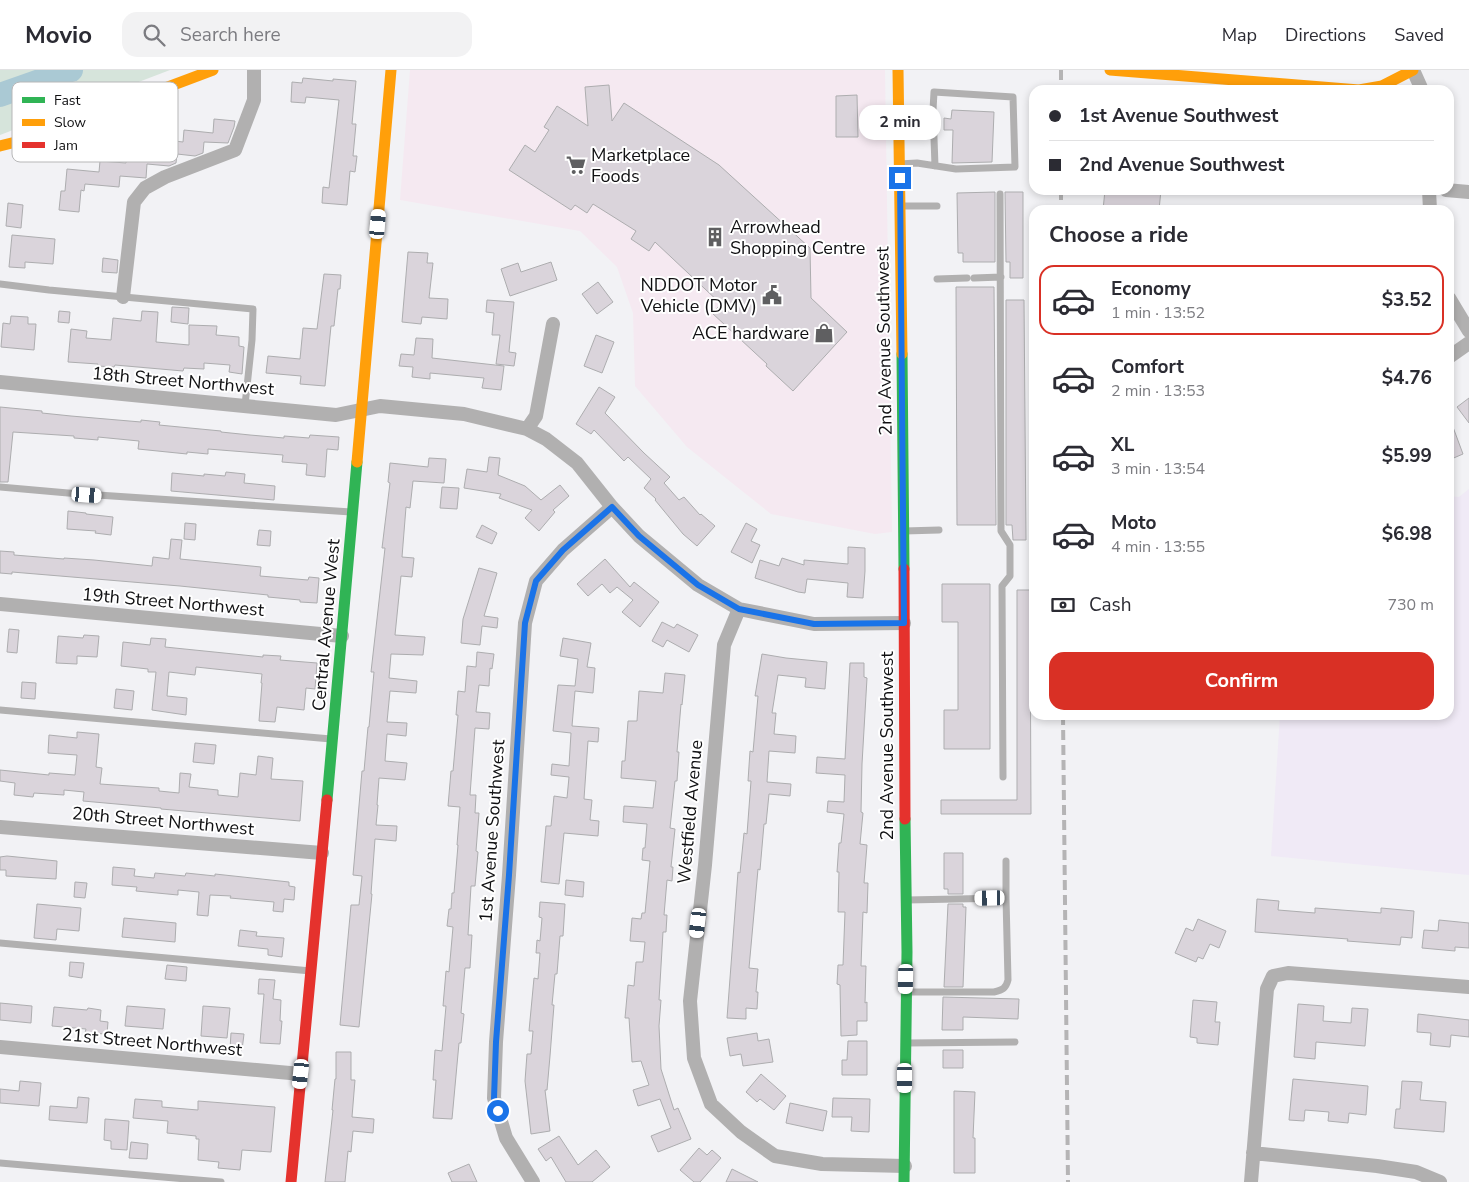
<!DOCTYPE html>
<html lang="en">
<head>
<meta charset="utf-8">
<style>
	body { margin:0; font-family:"Nunito Sans",sans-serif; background:#f2f2f3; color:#2b2b33; height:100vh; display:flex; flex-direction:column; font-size:19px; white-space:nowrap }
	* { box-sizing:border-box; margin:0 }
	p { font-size:16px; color:#7c7c81 }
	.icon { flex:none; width:28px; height:28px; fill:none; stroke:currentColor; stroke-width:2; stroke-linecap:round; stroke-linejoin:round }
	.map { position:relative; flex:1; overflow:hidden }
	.side { position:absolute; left:1029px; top:135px; width:425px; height:515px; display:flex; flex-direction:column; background:#fff; border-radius:15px; box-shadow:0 2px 8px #0003 }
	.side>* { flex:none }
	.banner { position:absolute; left:1029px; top:15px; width:425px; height:110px; border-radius:15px; box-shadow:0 2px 8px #0003; display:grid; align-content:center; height:110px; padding:0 20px; background:#fff }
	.end { position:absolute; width:22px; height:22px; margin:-11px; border:6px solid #1a73e8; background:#fff; box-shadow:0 0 0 2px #fff }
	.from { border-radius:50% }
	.bubble { position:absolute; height:35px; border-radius:15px; background:#fff; box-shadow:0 2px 8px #0003; font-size:16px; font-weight:700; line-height:35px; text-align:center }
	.car { position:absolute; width:15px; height:30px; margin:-15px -8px; border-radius:6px; box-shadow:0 0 4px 1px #0007; background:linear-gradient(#fff 24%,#345 0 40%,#fff 0 76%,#345 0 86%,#fff 0) }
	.banner b { display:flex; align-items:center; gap:18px; height:48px; font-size:19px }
	.banner b+b { border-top:1px solid #e1e1e2 }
	.banner i { width:12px; height:12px; background:#2b2b33 }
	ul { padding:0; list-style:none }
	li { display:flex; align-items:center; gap:15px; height:70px; margin:0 10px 8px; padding:0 10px; border:2px solid transparent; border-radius:15px }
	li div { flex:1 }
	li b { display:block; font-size:19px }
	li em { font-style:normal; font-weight:700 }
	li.selected { border-color:#d93025 }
	li>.icon { width:45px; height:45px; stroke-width:1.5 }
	h2 { padding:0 20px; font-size:22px; line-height:60px }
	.pay { display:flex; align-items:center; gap:12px; height:55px; padding:0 20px; font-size:19px }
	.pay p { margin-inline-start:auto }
	.button { display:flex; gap:10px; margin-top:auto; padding:10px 20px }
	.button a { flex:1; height:58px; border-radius:15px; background:#d93025; color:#fff; font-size:20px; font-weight:700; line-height:58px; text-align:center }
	header { display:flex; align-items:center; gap:30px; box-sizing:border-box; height:70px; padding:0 25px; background:#fff; border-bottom:1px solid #e1e1e2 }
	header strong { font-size:24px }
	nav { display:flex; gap:28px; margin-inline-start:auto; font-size:18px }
	.search { width:350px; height:45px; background:#f2f2f3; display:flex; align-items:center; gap:12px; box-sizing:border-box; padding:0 18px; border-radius:15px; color:#7c7c81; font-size:19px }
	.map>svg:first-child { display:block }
	.commercial { fill:#f5e9f1 }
	.education { fill:#f0eaf6 }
	.green { fill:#d6e4db }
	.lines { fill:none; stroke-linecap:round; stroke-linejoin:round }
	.river { stroke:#aac9d4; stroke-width:24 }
	.building { fill:#dad4db; stroke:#adadaf }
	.lane { stroke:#b1b0b0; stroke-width:7 }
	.street { stroke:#b1b0b0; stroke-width:14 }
	.fast { stroke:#30b455; stroke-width:11 }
	.slow { stroke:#ff9f0a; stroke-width:11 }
	.jam { stroke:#e5322d; stroke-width:11 }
	.rail { stroke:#b5b4b5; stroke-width:4; stroke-dasharray:10 5; stroke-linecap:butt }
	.route { stroke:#1a73e8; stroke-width:6 }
	.labels { text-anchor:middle; stroke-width:4; stroke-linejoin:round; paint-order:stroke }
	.poi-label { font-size:18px; fill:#101012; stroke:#fff; text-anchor:start }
	.street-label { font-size:18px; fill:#101012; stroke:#fff }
	.key { fill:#fff; stroke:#b7b7b8; stroke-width:1 }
	.key-label { font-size:14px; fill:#101012 }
</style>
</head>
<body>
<header>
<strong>Movio</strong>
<div class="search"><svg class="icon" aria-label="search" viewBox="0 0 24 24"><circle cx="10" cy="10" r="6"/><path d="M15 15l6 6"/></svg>Search here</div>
<nav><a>Map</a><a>Directions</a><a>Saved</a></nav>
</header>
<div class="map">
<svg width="1469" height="1112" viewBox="0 0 1469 1112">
	<rect width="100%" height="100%" fill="#f2f2f5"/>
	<!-- commercial -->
	<path class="commercial" d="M410 0H885L892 462 875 464 771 444 687 377 635 316 633 243 617 197 580 161 400 130Z"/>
	<!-- education -->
	<path class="education" d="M1469 419V805L1271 786 1280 645H1449V426L1459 427Z"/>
	<!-- green -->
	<path class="green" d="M0 0H170L0 65Z"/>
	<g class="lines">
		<!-- river -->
		<path class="river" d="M0 25 71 0"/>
	</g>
	<!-- building -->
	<path class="building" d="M303 8 333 11V9L356 11 352 54H356L353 86H357L355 102 350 101 347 135 322 133 323 117 329 118 339 30 306 27 305 33 291 32 292 12 302 13Z
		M609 15 612 51 624 33 719 95 810 178 811 228 847 262 793 321 766 296 767 294 712 243 721 234 655 172 649 181 631 169 636 161 593 134 587 143 575 135 571 140 509 100 525 75 535 82 549 60 544 57 557 36 588 56 585 17Z
		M857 25 858 67H836V26Z
		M952 40 994 42 992 92 952 93 953 60H944V48L951 49Z
		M214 49 235 51 234 57 228 73 204 72 203 83 195 86 177 84 176 93 169 96 147 94 146 108 120 106 119 117 85 114 84 121 81 120 79 142 59 140 61 121H65L67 99 99 102 100 91 126 93 127 80 156 83 157 69 183 72 184 60 213 63Z
		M1105 120H1161L1159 140H1103Z
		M995 122V192H963V183H958L957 123Z
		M1005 122H1023V208H1010V192H1006Z
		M8 133 23 135 21 158 6 156Z
		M12 165 55 169 53 194 25 192V198L9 197Z
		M408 182 428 183 427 193H433L429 228 448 229 447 249 422 247 421 254 402 252Z
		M103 188 118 190 117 203 102 202Z
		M551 192 557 210 510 226 501 199 518 193 521 202Z
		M324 204 341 205 340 219H338L334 256H331L325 316 300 314 301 306 266 303 268 286 300 289 303 258 317 259Z
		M598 212 613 232 597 244 582 224Z
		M956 217H994L996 455H957Z
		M487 230 514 232 509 282 516 283 514 296 496 294 500 265H492L494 243 486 242Z
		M1006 230H1024L1026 470H1013L1012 455H1006Z
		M172 237 189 238 188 254 171 252Z
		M59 241 70 242 69 253 58 252Z
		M142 241 158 242 156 272 189 275V255L217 256 216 265 239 267V276L244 277 242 304 229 302 230 295 204 293V299L184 298 183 301 115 295 114 297 98 296V294L68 292 71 259 87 261 86 268 111 270 113 248 141 251Z
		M11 246 28 247V254H36L34 280 1 277 3 253 10 254Z
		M596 265 614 272 602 303 584 296Z
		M416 268 433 269 432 288 504 296 501 320 482 318 484 308 430 303V309L412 307 413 297 399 296 401 284 414 285Z
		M599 317 615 327 605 343 644 383 670 407 664 413 679 430 684 427 700 445 701 444 715 456 697 476 683 464 655 430 656 429 644 418 651 409 628 387 624 391 594 360 591 364 576 354Z
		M1469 328V353L1457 337Z
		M0 337 42 341V343L71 346 141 352V350L160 352 159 355 221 361V362L250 365 284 368V366L309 368 310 365 339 367 338 380 327 379 325 407 306 405 307 394 282 392 283 385 208 379V384L187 382V384L138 379 139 371 98 367V370L74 368V366L13 362 8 412H0Z
		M1450 349 1463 384 1449 390V350Z
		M489 387 500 388 498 405 525 416 541 430 560 415 569 426 553 440 555 442 539 461 525 448 532 440 499 428 501 424 464 418 467 399 487 402Z
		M429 388 446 389 444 413 413 411 410 438 406 437 402 487 414 488 412 507 401 506 395 565 425 567 423 585 391 584 389 608 417 611 416 623 390 621 387 652 407 653 406 666 387 664 385 691 407 693 405 710 379 708 377 735H378L376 755 397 756 396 771 375 769 371 824H372L359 957 340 955 351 835H359L362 806 353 805 362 701H364L368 657H369L374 602H371L385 478H382L390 413 388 412 390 393 428 397Z
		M226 402 245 404 244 413 275 416 274 430 171 421 172 403 204 406V404L225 406Z
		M442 417 459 418 457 439 440 438Z
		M68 441 86 443V444L113 447 111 465 95 463 96 461 67 459Z
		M185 453 196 454 195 470 184 469Z
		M746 453 757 459 751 471 760 475 752 493 731 482Z
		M482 455 497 463 492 474 476 467Z
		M259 460 271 461 270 476 257 475Z
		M171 469 182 470 180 489 261 497 260 506 308 510 309 507 319 508 317 533 300 532V530L268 527V525L180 516 12 502V504L0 503V481L14 482V485L64 489V488L94 490 152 496 153 487 169 489Z
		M848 477 865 478V501L863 528 847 527 848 513 807 509 805 523 798 522 755 508 760 490 779 496 782 488 804 495V490L848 494Z
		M605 489 630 517 634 512 659 532 640 557 622 542 633 530 617 517 610 523 602 514 588 526 577 514Z
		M479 498 497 503 484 546 498 548 497 558 482 556 480 575 461 573 463 549Z
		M942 514H990V679H944V640H958V552H942Z
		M1017 520H1030L1031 744H941V730H1017Z
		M662 552 674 558 677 554 698 565 689 582 667 570 663 577 652 571Z
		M9 559 19 560 17 583 7 582Z
		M84 565 99 566 97 587 77 586V594L56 593 58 566 83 568Z
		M151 568 166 569 165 577 263 587V585L281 586 280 590 317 593 315 619 306 618 304 640 277 637 275 652 259 651 262 613H261L262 604 196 597 195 605 169 602 167 626 187 628 186 645 152 640 156 602H148V599L121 596 123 572 150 575Z
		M563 568 591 573 587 597 595 598 593 623 575 621 572 656 599 658 598 672 588 671 584 729 592 730 590 750 599 751 598 766 564 763 559 814 541 812 546 756H551L554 726 567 728 569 707 551 705 552 694 569 696 571 663 553 661 558 615 575 616 578 589 560 586Z
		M477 582 494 584 492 599 490 598 489 616 479 615 476 642 490 643 489 659 475 658 470 725H476L475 743H479L476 781 478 782 475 816H471L468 865H472L470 898H465L461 943 464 944 461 973H459L452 1049 433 1048 436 1010H433L435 980 442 981 446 936H443L446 901 449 902 453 857 447 856 449 839H451L452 823H454L458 775H457L460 737 448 736 451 701H453L458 645H456L458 621 465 622 467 596 476 597Z
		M762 584 786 588 827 592 825 619 805 617 806 608 778 605 772 643H776L774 664 796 666 795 683 769 681 767 712 791 714 790 726 769 724 766 754H764L760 800 758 799 749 898 758 899 756 922H758L757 939 746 938V949L727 948 738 802 740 803 744 763 747 764 751 711H748L750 681 753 682 758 626H755Z
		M850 593H864V607L867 608 862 694 861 742 863 743 860 774 867 775 864 813H868L867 843 863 842 861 896H866L865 933 867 932V951H857V965L841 966 840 915 837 914 838 895H843L845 842H838L839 802H837L839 773H841L844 744 827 742 828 731 844 732 845 705 816 703 817 687 845 689Z
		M665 603 685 605 682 635 681 634 677 682H679L677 711H675L670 758 675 759 671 797H673L672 811 667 810 664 845H667L666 862H663L659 930H661L659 956 661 999 674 1040 678 1038 691 1069 658 1082 651 1066 671 1058 660 1029 638 1036 633 1020 649 1015 641 991 632 992 629 948H625L628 915 634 916 636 892H643L645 872 630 871 632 848 641 849 642 843H645L650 791 642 790 643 778H645L647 754 623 752 624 736 653 738 656 711 621 708 622 691H625L628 651H637L639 621 663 623Z
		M22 612 36 613 35 629 21 628Z
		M116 619 134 621 132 640 114 638Z
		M77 662 99 664 96 697 102 698 100 714 159 718V721L179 723 180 703 191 704 189 717 218 720V725L238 727 240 703 256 705 258 686 273 688 271 709 303 711 300 751 161 739V738L83 731 84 722 64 720V725L34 723 33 727 14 725 15 713 0 711V700L49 705V703L75 705 77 685 48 683 49 665 77 668Z
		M195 673 216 675 214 694 193 692Z
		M944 783H963V824H948V819H944Z
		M7 786 57 791 56 809 6 806V800H0V787Z
		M113 797 135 799 134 806 154 808 155 803 185 806 186 803 215 806V804L289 812V816L295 817 294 830 284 829 283 842 273 841 274 832 230 828 231 826 210 825 208 846 197 845 199 822 178 820V825L136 821 137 817 112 815Z
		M566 810 584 812 583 827 565 825Z
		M75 812 87 813 85 828 74 827Z
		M1257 829 1279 831 1278 840 1315 843V838L1381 843V838L1414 841 1412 868 1401 867 1400 875 1347 871 1348 869 1255 862Z
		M540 832 565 834 563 866H560L557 904H555L552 935H554L550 986 547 1020H545L550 1061 531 1064 525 1011 527 984H531L533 961H529L534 908 538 909 540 883H536L537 870 540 871 542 848 539 847Z
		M37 834 81 838 79 861 57 859 56 870 34 868Z
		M948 834H963V837H966L963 917H944Z
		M124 848 176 853 175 872 122 867Z
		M1198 849 1226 861 1219 878 1210 874 1203 889 1198 887 1196 892 1175 883 1186 858 1193 861Z
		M1439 850 1469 853V878L1455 877V881L1422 878 1424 860 1438 861Z
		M240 860 257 862 256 866 284 868 282 887 268 885V879L238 876Z
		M70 892 84 893 82 908 69 906Z
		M167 895 187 897 186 911 165 909Z
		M259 909 275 910 273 929 281 930 280 951H282L280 974 260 973 264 924H258Z
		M943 927 1019 929 1018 949 963 947V960H942Z
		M1193 930 1217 932 1215 952H1220L1218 975 1197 973V968L1190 967Z
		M0 933 32 936 31 953 0 950Z
		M1298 934 1324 936 1323 951 1351 953 1352 938 1368 939 1365 976 1316 972 1315 989 1294 987Z
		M127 936 165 939 163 959 125 956Z
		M203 936 230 938 227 968 201 966Z
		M54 937 87 940 88 938 101 940 100 951 108 952 107 964 85 963 86 959 52 956Z
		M1418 944 1469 950V967L1451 965 1450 977 1430 975 1431 963 1417 962Z
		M231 963 244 964 242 980 230 979Z
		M757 963 758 971 769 969 773 992 743 996 741 984 730 986 727 968Z
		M848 971H867V1005H842V990H847Z
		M943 980H963V998H943Z
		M336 982H351V1010H355L352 1047 374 1049 373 1063 353 1061 351 1082 348 1081 345 1112H325L333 1040H332L335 1009H336Z
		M761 1004 786 1026 774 1040 760 1029 757 1032 746 1022Z
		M1293 1009 1368 1016 1366 1045 1349 1043 1348 1053 1328 1051 1329 1042 1305 1040 1304 1051 1289 1050Z
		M20 1011 41 1013 39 1036 0 1033V1019L19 1021Z
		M1402 1011 1422 1012 1420 1030 1446 1032 1444 1062 1394 1058 1396 1039H1400Z
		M954 1021 975 1022 973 1068H975V1103H954Z
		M78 1027 89 1028 87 1053 49 1050 50 1036 77 1038Z
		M833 1028 870 1029 869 1062 851 1061 852 1047H832Z
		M135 1029 162 1031V1037L198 1040V1031L275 1037 271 1082 242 1080 240 1100 218 1098 219 1092 198 1090 199 1069H196V1066L167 1063 168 1051 133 1048Z
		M790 1033 827 1041 823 1061 786 1053Z
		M105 1049 129 1051 127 1080 111 1079V1071L104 1070Z
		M559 1066 578 1095 596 1080 610 1097 592 1112H566L551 1087 546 1091 538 1079Z
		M131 1072 148 1074 147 1089 129 1088Z
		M699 1078 707 1085 712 1080 721 1088 700 1112H694L680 1100Z
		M469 1094 477 1112H452L448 1103Z
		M732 1099 758 1112H726Z"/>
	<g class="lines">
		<!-- lane -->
		<path class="lane" d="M933 40 935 96
			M899 94 917 93 956 99 1015 97 1013 27 934 22 933 40 900 41
			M1000 124 1001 461 1010 475V506L1002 516 1003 707
			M901 136H937
			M974 208 1001 207
			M937 209 967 208
			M0 214 49 220 253 239 252 270 245 335
			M0 417 68 423 351 442
			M904 461 939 460
			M0 640 331 669
			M1006 791V828
			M0 873 311 901
			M907 922H994C1003 920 1006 918 1008 910L1006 828 907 830
			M906 973 1015 972
			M0 1093 221 1112"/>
		<!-- street -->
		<path class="street" d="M1413 0 1422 20
			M1429 120 1430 140
			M1446 120 1469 122
			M123 227 134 132 145 118 165 107 235 80 254 30V0
			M1449 228 1469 261
			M1449 287 1469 273
			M0 312 336 345 380 336 464 344 527 359 546 369 577 393 612 437 639 466 698 515 739 539 814 554 904 553
			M527 359 536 346 553 254
			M0 534 342 566
			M739 539 724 575 705 795 690 931 694 988 711 1034 741 1062 775 1086 822 1094 905 1096
			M0 757 322 783
			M0 977 301 1004
			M1253 1083 1377 1096 1416 1102 1440 1112
			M533 1112 506 1068 494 1028 496 972 509 805 525 553 536 511 563 480 612 437
			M1251 1112 1267 919 1273 906 1288 903 1469 917"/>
		<!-- fast -->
		<path class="fast" d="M902 284 904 499
			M327 730 357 392
			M904 1112 907 882 905 749"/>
		<!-- slow -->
		<path class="slow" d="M898 0 902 284
			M1110 0 1359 20 1382 16 1413 0
			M0 76 32 68 213 0
			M357 392 391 0"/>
		<!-- jam -->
		<path class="jam" d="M904 499 905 749
			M291 1112 327 730"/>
		<!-- rail -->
		<path class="rail" d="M1061 0V20
			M1061 120V140
			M1063 645 1068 1112"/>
	</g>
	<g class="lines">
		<!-- route -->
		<path class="route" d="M498 1041 494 1028 496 972 509 805 525 553 536 511 563 480 612 437 639 466 698 515 739 539 814 554 904 553 900 108"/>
	</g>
	<!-- icons -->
	<defs>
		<symbol id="supermarket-bare" viewBox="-9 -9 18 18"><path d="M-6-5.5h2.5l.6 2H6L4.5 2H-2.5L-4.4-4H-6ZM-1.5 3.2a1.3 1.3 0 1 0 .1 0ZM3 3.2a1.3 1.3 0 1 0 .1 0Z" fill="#5f5f61" stroke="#fff" stroke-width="2.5" paint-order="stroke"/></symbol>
		<symbol id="building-bare" viewBox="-9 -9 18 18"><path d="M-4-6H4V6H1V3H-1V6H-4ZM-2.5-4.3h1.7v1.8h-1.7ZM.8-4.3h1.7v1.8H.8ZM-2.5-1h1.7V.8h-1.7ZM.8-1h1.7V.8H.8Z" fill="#5f5f61" stroke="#fff" stroke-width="2.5" paint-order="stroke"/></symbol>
		<symbol id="civic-bare" viewBox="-9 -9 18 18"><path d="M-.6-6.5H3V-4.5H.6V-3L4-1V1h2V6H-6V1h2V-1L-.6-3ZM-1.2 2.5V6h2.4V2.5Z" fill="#5f5f61" stroke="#fff" stroke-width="2.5" paint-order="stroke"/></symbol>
		<symbol id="shop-bare" viewBox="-9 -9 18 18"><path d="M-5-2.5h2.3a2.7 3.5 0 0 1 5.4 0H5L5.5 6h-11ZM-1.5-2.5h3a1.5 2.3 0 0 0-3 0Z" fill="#5f5f61" stroke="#fff" stroke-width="2.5" paint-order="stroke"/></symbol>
	</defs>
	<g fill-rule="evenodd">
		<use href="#supermarket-bare" x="562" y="81" width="28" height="28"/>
		<use href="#building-bare" x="701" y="153" width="28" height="28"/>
		<use href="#civic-bare" x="758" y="211" width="28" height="28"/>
		<use href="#shop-bare" x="810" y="249" width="28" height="28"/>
	</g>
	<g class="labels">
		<!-- poi labels -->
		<g class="poi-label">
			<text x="591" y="91">Marketplace<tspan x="591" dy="21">Foods</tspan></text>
			<text x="730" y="163">Arrowhead<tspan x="730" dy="21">Shopping Centre</tspan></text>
			<text x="757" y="221" text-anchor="end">NDDOT Motor<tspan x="757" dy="21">Vehicle (DMV)</tspan></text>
			<text x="809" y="269" text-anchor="end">ACE hardware</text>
		</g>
		<!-- street labels -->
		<g class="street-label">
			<text transform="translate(884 271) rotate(-91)" y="6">2nd Avenue Southwest</text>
			<text transform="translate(183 311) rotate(5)" y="6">18th Street Northwest</text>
			<text transform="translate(173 532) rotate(5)" y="6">19th Street Northwest</text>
			<text transform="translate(326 555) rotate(-85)" y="6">Central Avenue West</text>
			<text transform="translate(887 676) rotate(-90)" y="6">2nd Avenue Southwest</text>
			<text transform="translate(690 742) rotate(-85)" y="6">Westfield Avenue</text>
			<text transform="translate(163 751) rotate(5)" y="6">20th Street Northwest</text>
			<text transform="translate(492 761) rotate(-86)" y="6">1st Avenue Southwest</text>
			<text transform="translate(152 972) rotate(5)" y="6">21st Street Northwest</text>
		</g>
	</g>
	<!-- legend -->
	<rect x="12" y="12" width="166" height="80" rx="8" class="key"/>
	<rect x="22" y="27" width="23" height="6" fill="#30b455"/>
	<rect x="22" y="49" width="23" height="7" fill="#ff9f0a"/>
	<rect x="22" y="72" width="23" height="6" fill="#e5322d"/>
	<g class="key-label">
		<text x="54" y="35">Fast</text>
		<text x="54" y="57">Slow</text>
		<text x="54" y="80">Jam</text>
	</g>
</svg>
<i class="end from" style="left:498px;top:1041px"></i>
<i class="end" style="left:900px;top:108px"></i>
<div class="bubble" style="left:859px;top:35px;width:82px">2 min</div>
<i class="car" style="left:378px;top:154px;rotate:5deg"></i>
<i class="car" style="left:87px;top:425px;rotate:94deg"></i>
<i class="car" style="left:990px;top:828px;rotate:269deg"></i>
<i class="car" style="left:698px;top:853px;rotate:187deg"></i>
<i class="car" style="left:906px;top:909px;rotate:181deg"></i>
<i class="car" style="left:301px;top:1004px;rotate:186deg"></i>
<i class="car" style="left:905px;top:1008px;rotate:180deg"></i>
<div class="banner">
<b><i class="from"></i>1st Avenue Southwest</b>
<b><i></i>2nd Avenue Southwest</b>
</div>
<section class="side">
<h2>Choose a ride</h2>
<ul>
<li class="selected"><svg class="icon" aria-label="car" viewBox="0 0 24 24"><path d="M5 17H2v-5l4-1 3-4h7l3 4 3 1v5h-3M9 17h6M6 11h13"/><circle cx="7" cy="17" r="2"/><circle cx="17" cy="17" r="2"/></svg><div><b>Economy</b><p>1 min · 13:52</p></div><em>$3.52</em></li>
<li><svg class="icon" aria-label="car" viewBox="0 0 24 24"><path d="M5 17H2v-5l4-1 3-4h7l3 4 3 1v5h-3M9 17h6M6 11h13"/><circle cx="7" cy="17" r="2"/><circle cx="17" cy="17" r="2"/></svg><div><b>Comfort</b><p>2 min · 13:53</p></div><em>$4.76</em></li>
<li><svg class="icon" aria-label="car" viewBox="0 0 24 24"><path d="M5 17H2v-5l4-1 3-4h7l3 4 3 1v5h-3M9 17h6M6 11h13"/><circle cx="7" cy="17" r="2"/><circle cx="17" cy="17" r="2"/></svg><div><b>XL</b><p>3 min · 13:54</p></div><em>$5.99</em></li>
<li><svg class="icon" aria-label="car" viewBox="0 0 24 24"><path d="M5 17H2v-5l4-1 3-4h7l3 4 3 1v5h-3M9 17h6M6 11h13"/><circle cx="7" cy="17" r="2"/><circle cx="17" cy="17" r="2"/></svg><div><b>Moto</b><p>4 min · 13:55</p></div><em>$6.98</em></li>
</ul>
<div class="pay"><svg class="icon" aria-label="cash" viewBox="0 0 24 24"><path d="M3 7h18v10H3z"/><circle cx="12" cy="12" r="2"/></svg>Cash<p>730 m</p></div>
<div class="button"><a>Confirm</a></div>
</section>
</div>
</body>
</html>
